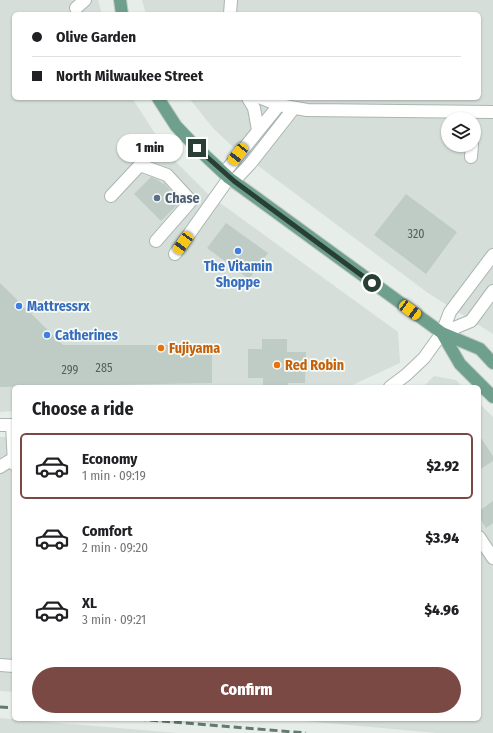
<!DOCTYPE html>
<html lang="en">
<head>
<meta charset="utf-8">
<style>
	body { margin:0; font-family:"Fira Sans Condensed",sans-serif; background:#f2f2f2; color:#202124; height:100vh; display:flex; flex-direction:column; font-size:15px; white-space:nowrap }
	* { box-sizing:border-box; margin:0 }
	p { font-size:13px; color:#757577 }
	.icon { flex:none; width:22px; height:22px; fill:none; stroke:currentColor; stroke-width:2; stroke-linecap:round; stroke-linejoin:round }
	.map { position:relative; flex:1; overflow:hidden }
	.details { position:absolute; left:12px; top:385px; width:469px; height:336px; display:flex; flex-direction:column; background:#fff; border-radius:6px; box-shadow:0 1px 3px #0004 }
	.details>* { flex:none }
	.banner { position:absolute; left:12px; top:12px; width:469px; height:88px; border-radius:6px; box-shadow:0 1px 3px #0004; display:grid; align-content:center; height:88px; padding:0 20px; background:#fff }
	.tools { position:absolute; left:441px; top:112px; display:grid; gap:8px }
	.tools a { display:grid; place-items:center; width:40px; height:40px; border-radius:50%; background:#fff; box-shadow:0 1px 3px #0004; font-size:20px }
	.end { position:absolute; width:18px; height:18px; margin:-9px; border:5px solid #273f35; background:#fff; box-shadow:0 0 0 2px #fff }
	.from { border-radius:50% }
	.bubble { position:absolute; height:28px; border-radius:14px; background:#fff; box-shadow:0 1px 3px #0004; font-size:13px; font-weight:800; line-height:28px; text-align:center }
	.car { position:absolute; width:12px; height:24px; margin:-12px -6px; border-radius:5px; box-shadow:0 0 3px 1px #0007; background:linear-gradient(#f5c518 24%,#345 0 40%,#f5c518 0 76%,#345 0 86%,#f5c518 0) }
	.banner b { display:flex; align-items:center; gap:14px; height:38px; font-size:15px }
	.banner b+b { border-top:1px solid #e0e0e0 }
	.banner i { width:10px; height:10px; background:#202124 }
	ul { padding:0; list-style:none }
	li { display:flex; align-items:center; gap:12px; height:66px; margin:0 8px 6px; padding:0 12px; border:2px solid transparent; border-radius:6px }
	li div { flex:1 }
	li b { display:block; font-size:15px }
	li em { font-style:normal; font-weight:800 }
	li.active { border-color:#7a4944 }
	li>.icon { width:36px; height:36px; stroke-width:1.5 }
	h2 { padding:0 20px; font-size:18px; line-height:48px }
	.button { display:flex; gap:8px; margin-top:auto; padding:8px 20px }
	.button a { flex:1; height:46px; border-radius:24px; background:#7a4944; color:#fff; font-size:16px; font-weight:800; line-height:46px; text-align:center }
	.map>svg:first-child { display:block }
	.built { fill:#d5ded9; fill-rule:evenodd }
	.building { fill:#bfccc5 }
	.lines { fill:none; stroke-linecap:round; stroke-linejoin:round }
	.minor-casing { stroke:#aab6b0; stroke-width:14 }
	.major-casing { stroke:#c3c9c6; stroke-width:14 }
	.minor { stroke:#fff; stroke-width:12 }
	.major { stroke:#6fa08d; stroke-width:12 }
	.rail { stroke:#627a70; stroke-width:3; stroke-dasharray:8 4; stroke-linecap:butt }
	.route { stroke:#273f35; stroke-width:5 }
	.service-dot { fill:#5c6f8a; stroke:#f7fbf8; stroke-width:1.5 }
	.shop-dot { fill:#3f7fe0; stroke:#f7fbf8; stroke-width:1.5 }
	.food-dot { fill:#e8710a; stroke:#f7fbf8; stroke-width:1.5 }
	.labels { text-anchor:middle; stroke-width:3.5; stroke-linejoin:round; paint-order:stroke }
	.number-label { font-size:12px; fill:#4d6259 }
	.service-label { font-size:14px; font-weight:bold; fill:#4e5e75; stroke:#f7fbf8; text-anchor:start }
	.shop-label { font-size:14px; font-weight:bold; fill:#366cbe; stroke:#f7fbf8; text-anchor:start }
	.food-label { font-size:14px; font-weight:bold; fill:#c56008; stroke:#f7fbf8; text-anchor:start }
</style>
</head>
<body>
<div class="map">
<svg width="493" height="733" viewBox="0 0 493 733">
	<rect width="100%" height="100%" fill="#e7eeea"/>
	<!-- built -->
	<path class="built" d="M0 0H98L102 14H14V98H132L169 155 209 195 398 332 400 363 348 387H14V411L0 412Z
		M142 0H493V334L428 293 233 147 213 128 189 98H479V14H146ZM448 119H474V145H448Z
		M434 376 456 380 463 387H423Z
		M479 403 493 417V733H437L282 719H479Z
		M0 437H14V692L0 691Z
		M0 718 178 733H0Z"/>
	<!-- building -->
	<path class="building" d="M151 177 158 180 163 184 164 183 170 190 169 191 180 202 161 221 134 194Z
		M406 194 457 232 426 274 374 235Z
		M226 223 268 253 249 279 207 248Z
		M0 283 63 345H199L212 355V383L0 387Z
		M262 339H287V352H306L305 383H288V387H263V378H248V349H262Z
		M479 435 493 456V461L479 470Z
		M493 501V523L486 528 479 517V511Z"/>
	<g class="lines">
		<defs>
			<path id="minor" d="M76 8 85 0
				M230 14 231 0
				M248 98 254 108 258 130
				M261 98 279 105 307 110 493 112
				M471 157 472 145
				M224 173 279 105
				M234 181 250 164 294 108
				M111 196 140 165 167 175 191 201 156 241
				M175 254 229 178
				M442 333 471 321 493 291
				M390 387 406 375 424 358 442 333 450 312 493 255
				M0 425H14
				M12 425 14 464
				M0 467 14 458
				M479 537 493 558
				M0 665 14 666"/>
			<path id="major" d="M120 0 122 14
				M158 98 176 126 197 148 229 178 442 333 480 349 493 363
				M442 333 460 364 493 397"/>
		</defs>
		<!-- minor casing -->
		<use href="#minor" class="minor-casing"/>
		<!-- major casing -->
		<use href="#major" class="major-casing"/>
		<!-- minor -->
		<use href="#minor" class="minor"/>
		<!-- major -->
		<use href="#major" class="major"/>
		<!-- rail -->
		<path class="rail" d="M0 707 14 708
			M138 719 306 733"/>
	</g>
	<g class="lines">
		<!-- route -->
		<path class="route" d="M197 148 234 181 372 283"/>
	</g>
	<!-- markers -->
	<circle class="service-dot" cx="157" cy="198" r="4"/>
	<g class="shop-dot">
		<circle cx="238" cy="251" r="4"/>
		<circle cx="19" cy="306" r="4"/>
		<circle cx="47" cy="335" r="4"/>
	</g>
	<g class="food-dot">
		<circle cx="161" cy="348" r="4"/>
		<circle cx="277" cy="365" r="4"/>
	</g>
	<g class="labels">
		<!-- number labels -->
		<g class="number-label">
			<text x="416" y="238">320</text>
			<text x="104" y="372">285</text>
			<text x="70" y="374">299</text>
		</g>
		<!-- service labels -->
		<g class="service-label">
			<text x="165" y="203">Chase</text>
		</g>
		<!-- shop labels -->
		<g class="shop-label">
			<text x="238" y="271" text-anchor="middle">The Vitamin<tspan x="238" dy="16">Shoppe</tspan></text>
			<text x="27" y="311">Mattressrx</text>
			<text x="55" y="340">Catherines</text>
		</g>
		<!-- food labels -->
		<g class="food-label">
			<text x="169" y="353">Fujiyama</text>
			<text x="285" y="370">Red Robin</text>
		</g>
	</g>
</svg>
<div class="tools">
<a><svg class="icon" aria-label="layers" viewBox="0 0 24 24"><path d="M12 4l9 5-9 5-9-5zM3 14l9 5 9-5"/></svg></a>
</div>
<i class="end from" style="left:372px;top:283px"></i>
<i class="end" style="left:197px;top:148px"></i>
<div class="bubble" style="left:117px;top:134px;width:66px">1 min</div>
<i class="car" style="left:238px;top:154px;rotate:218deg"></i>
<i class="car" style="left:183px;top:243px;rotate:216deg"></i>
<i class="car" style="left:410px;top:310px;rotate:126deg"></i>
<div class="banner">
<b><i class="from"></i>Olive Garden</b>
<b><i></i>North Milwaukee Street</b>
</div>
<section class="details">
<h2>Choose a ride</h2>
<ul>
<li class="active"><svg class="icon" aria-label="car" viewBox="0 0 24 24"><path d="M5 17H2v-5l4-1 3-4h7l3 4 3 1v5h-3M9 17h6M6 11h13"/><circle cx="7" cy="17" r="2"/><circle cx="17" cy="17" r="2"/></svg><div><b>Economy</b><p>1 min · 09:19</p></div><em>$2.92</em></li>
<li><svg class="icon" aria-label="car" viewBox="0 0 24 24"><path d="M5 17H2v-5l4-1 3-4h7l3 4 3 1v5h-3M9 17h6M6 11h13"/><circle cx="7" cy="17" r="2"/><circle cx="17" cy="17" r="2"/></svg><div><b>Comfort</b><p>2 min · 09:20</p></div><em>$3.94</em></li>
<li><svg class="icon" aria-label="car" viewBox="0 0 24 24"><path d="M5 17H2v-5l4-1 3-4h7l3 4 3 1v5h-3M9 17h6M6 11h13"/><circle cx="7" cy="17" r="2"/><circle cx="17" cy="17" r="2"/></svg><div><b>XL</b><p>3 min · 09:21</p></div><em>$4.96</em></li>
</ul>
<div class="button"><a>Confirm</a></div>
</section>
</div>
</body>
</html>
